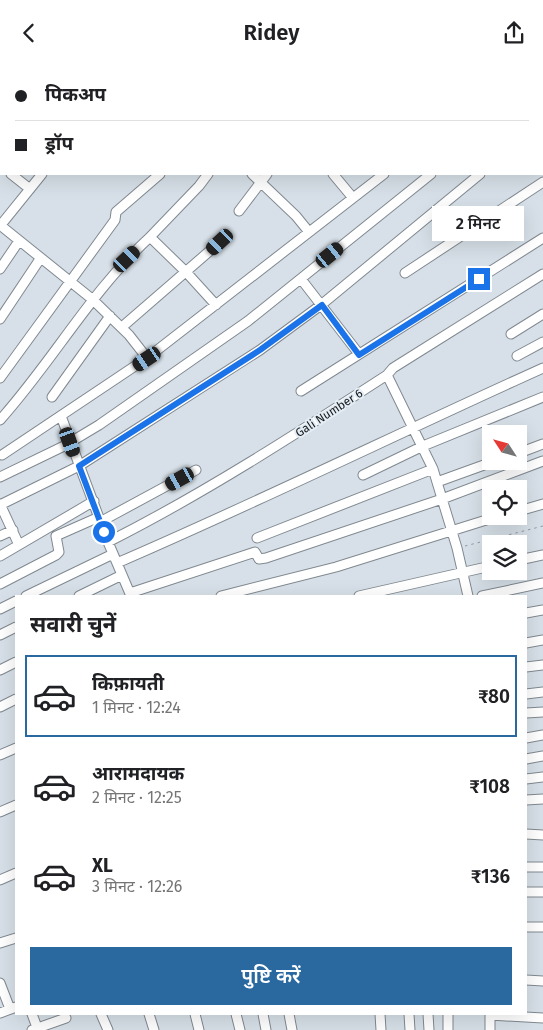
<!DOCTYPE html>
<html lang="hi">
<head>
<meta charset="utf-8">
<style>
	body { margin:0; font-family:"Fira Sans","Noto Sans Devanagari",sans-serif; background:#f2f2f2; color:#202124; height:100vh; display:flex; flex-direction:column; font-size:19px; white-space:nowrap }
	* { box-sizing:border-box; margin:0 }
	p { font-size:16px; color:#757577 }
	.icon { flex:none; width:28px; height:28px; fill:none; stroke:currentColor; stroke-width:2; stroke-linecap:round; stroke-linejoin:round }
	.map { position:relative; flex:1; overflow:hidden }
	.panel { position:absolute; left:15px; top:530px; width:512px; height:420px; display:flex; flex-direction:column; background:#fff; border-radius:0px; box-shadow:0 5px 20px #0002 }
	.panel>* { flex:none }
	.banner { position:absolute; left:0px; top:0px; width:544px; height:110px; box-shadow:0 5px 20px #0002; display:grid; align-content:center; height:110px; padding:0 15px; background:#fff }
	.needle { width:32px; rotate:306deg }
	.tools { position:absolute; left:482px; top:360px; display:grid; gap:10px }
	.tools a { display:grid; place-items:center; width:45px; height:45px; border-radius:0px; background:#fff; box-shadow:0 5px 20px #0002; font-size:25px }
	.end { position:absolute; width:22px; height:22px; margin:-11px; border:6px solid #1a73e8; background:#fff; box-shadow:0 0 0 2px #fff }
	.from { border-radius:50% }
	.bubble { position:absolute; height:35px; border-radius:0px; background:#fff; box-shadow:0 5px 20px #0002; font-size:16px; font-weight:600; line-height:35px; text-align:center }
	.car { position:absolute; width:15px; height:30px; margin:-15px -8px; border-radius:6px; box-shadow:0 0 4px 1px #0007; background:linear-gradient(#222 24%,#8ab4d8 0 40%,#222 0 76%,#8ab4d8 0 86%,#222 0) }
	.banner b { display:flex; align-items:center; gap:18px; height:48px; font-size:19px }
	.banner b+b { border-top:1px solid #e0e0e0 }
	.banner i { width:12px; height:12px; background:#202124 }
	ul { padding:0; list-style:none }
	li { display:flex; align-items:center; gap:15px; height:82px; margin:0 10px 8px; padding:0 5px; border:2px solid transparent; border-radius:0px }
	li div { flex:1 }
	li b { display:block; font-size:19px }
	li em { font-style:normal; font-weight:600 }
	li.on { border-color:#2a69a0 }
	li>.icon { width:45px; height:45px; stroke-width:1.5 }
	h2 { padding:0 15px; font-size:22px; line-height:60px }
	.cta { display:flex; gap:10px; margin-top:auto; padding:10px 15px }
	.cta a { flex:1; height:58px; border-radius:0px; background:#2a69a0; color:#fff; font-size:20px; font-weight:600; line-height:58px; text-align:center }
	header { display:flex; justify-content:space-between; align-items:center; height:65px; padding:0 15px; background:#fff; font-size:22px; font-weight:600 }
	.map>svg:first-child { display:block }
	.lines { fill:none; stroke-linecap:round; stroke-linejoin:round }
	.minor-casing { stroke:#818990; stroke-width:11 }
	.path { stroke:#939a9f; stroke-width:1; stroke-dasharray:2.5 4; stroke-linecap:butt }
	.minor { stroke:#fff; stroke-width:9 }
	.route { stroke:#1a73e8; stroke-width:6 }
	.labels { text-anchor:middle; stroke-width:4; stroke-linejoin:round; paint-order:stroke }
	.street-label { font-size:12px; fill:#141719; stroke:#e4edf5 }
</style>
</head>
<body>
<header><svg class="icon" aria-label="back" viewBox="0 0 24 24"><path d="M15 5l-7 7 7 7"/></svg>Ridey<svg class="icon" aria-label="share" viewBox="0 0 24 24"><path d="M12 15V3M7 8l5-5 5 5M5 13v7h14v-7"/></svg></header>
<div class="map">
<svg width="543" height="965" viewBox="0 0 543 965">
	<rect width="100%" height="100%" fill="#d7e0e8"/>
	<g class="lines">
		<defs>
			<path id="minor" d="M200 0 201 1
				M290 0 292 1
				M395 0 396 1
				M125 1 126 0
				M310 1 311 0
				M344 1 345 0
				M376 1 377 0
				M407 1 408 0
				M444 1 445 0
				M519 1 521 0
				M0 3 1 4
				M542 22H543
				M0 36 1 37
				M542 60H543
				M0 66H1
				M0 99 1 100
				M11 109 30 124
				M208 109 199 121 150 172 186 207 216 240
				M252 109 296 151 309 167
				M333 109 353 133
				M239 146 267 109
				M0 160 92 234 129 270 147 293
				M0 161 42 109
				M0 204 19 176
				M405 208 543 117
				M301 214 359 289
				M0 254 40 194
				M122 262 220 177
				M511 269 543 249
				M517 291 543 277
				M387 310 433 404 457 483 468 531
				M0 313 115 155 116 147 160 109
				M301 326 543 173
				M52 332 110 251
				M61 351 108 477 131 531
				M0 355C53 296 91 226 150 172
				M519 388 543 379
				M2 390 147 293 384 109
				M363 410 423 381 543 332
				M0 412 64 381 99 360 248 256 431 109
				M437 417 495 396
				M0 439 19 480
				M0 440 79 401 260 285 321 240 480 109
				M519 446 543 439
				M100 457 196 405
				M0 471 13 465
				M257 473 433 404
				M108 477C205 428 296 369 387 310L393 303 543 209
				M0 491 94 436
				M519 495 543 490
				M117 498C261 436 401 367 543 303
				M0 519 56 490 59 487 56 471 99 452
				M130 528 255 487 259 494 266 493 442 434 543 396
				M26 531 113 489
				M79 531 122 510
				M221 531 336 502 499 451
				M359 531 491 501
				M482 531 543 518
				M0 544 16 536
				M526 548 543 545
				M0 570 16 562
				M526 578 543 575
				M526 602 543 600
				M0 605 16 597
				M526 629 543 627
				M0 642 16 634
				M526 648 543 647
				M526 673 543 670
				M0 690 16 683
				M526 694 543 691
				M526 714 543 712
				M526 735 543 734
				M0 747 16 740
				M526 769 543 770
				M526 802H543
				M0 815 16 808
				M526 827H543
				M526 862H543
				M0 878 16 873
				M526 915 543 916
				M0 918 10 944
				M0 948 16 942
				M32 949 38 965
				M101 949 108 965
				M149 949 154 965
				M195 949 199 965
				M236 949 240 965
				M263 949 266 965
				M289 949 292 965
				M380 949 381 965
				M409 949 410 965
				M428 949 429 965
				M448 949V965
				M490 949V965
				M490 950 543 953
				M32 965 66 953"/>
		</defs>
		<!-- minor casing -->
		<use href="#minor" class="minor-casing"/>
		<!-- path -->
		<path class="path" d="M465 481 543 461"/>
		<!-- minor -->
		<use href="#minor" class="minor"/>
	</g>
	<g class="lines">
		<!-- route -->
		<path class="route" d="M104 467 79 401 260 285 322 240 359 290 479 214"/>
	</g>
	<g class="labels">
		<!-- street labels -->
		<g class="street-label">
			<text transform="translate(329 348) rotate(-33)" y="4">Gali Number 6</text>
		</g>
	</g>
</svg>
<div class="tools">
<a><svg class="needle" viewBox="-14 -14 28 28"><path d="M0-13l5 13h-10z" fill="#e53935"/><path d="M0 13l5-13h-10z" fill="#757577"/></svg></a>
<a><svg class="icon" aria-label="locate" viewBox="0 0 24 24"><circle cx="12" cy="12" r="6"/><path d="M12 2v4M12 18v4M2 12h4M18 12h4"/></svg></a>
<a><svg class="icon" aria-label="layers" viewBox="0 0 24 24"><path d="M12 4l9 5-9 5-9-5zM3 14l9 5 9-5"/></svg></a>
</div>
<i class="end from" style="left:104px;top:467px"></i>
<i class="end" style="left:479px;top:214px"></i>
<div class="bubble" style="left:432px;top:141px;width:92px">2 मिनट</div>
<i class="car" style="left:220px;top:177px;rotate:227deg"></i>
<i class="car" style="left:330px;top:190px;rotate:51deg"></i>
<i class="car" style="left:127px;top:194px;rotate:46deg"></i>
<i class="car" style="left:147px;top:294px;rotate:236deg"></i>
<i class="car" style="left:70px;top:377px;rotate:160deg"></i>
<i class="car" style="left:180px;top:414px;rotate:241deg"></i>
<div class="banner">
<b><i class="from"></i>पिकअप</b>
<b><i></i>ड्रॉप</b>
</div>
<section class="panel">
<h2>सवारी चुनें</h2>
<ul>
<li class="on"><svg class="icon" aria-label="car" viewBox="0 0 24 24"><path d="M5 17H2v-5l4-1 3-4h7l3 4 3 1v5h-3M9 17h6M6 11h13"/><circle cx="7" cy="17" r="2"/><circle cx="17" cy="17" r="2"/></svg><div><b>किफ़ायती</b><p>1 मिनट · 12:24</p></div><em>₹80</em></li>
<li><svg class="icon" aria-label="car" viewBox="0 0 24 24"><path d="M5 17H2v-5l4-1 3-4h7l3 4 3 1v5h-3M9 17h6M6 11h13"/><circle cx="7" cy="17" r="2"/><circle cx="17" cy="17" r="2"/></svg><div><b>आरामदायक</b><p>2 मिनट · 12:25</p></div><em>₹108</em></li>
<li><svg class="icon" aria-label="car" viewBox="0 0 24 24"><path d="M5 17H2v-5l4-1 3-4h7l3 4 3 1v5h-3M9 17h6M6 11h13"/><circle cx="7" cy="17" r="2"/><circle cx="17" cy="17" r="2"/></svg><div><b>XL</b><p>3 मिनट · 12:26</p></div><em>₹136</em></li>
</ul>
<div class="cta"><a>पुष्टि करें</a></div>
</section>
</div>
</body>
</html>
